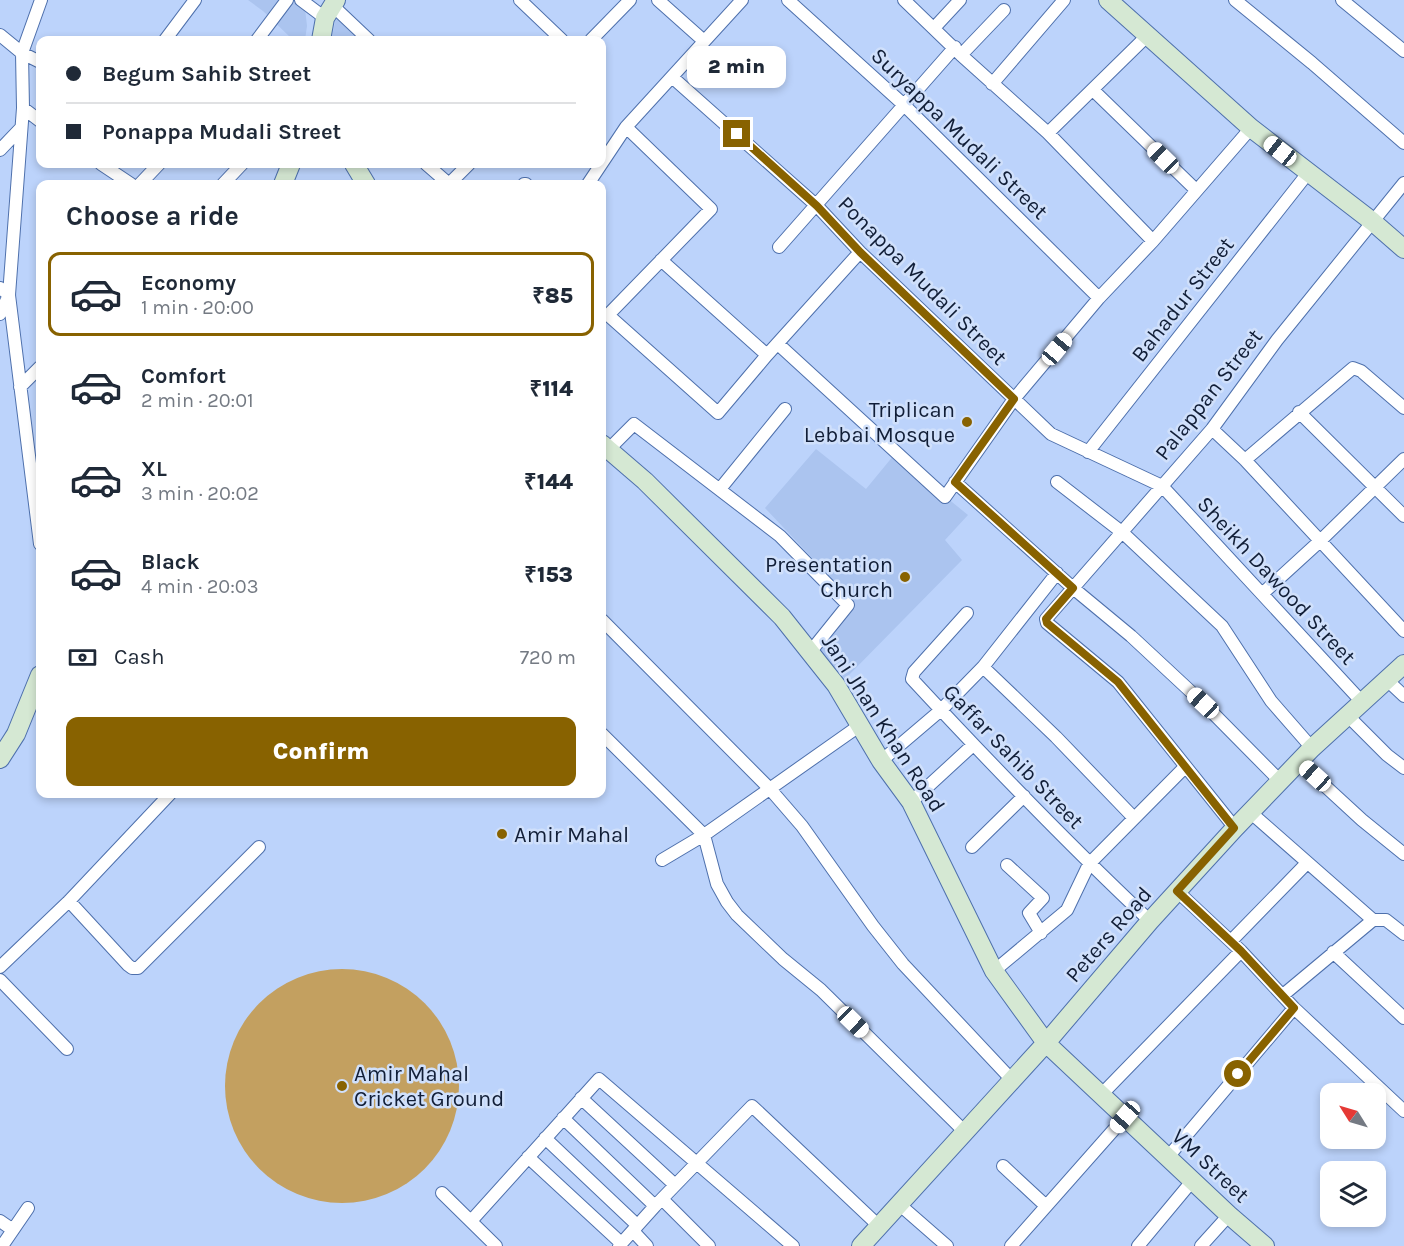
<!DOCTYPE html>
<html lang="en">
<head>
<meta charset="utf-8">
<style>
	body { margin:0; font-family:Karla,sans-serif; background:#f6f6f7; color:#1f2937; height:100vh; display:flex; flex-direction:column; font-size:22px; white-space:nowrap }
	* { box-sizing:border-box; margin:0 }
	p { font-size:20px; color:#747a83 }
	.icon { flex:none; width:33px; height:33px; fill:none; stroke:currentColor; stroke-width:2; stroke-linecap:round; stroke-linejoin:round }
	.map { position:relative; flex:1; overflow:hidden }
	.side { position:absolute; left:36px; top:180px; width:570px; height:618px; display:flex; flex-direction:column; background:#fff; border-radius:12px; box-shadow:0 3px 9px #0003 }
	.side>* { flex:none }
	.hud { position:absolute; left:36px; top:36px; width:570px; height:132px; border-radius:12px; box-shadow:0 3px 9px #0003; display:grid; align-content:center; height:132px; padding:0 30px; background:#fff }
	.needle { width:39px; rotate:307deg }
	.tools { position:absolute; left:1320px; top:1083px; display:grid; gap:12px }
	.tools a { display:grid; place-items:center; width:66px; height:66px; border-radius:12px; background:#fff; box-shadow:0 3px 9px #0003; font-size:30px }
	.end { position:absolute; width:27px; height:27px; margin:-14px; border:8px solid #886200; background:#fff; box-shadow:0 0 0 3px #fff }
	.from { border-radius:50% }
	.bubble { position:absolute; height:42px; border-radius:12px; background:#fff; box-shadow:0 3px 9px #0003; font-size:20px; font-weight:800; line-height:42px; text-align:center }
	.car { position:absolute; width:18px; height:36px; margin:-18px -9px; border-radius:8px; box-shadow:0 0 4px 2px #0007; background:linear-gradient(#fff 24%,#345 0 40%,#fff 0 76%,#345 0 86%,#fff 0) }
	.hud b { display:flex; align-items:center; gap:21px; height:57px; font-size:22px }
	.hud b+b { border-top:2px solid #e0e1e3 }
	.hud i { width:15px; height:15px; background:#1f2937 }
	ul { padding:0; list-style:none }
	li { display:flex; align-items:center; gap:18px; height:84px; margin:0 12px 9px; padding:0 18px; border:3px solid transparent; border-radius:12px }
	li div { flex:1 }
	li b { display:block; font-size:22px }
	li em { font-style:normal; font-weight:800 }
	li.current { border-color:#886200 }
	li>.icon { width:54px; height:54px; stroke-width:1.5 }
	h2 { padding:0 30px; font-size:27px; line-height:72px }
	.pay { display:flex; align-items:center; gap:15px; height:66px; padding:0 30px; font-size:22px }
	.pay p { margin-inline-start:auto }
	.action { display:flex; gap:12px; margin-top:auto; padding:12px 30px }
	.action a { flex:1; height:69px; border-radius:12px; background:#886200; color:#fff; font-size:24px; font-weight:800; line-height:69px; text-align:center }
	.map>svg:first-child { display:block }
	.built { fill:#abc4ef }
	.green { fill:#c3a060 }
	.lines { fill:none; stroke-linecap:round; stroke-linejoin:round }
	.street-casing { stroke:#4e70ac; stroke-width:14 }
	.secondary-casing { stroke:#4e70ac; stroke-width:20 }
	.street { stroke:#fff; stroke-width:12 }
	.secondary { stroke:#d5e8d3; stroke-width:18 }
	.route { stroke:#886200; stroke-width:8 }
	.poi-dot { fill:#886200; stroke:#d0e0fb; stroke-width:2 }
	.labels { text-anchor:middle; stroke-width:5; stroke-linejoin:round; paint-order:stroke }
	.street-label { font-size:22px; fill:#111e37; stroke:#d0e0fb }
	.poi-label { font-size:22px; fill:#111e37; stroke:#d0e0fb; text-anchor:end }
</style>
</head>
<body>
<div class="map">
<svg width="1404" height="1246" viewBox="0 0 1404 1246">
	<rect width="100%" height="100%" fill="#bcd3fb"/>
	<!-- built -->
	<path class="built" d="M248 0H293L305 9 307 26 305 40H290L291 38 263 11Z
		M337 14 358 28 355 40H331Z
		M816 449 866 489 894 455 968 515 945 540 962 560 845 679 817 648 855 603 765 508Z"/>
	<!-- green -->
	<path class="green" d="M225 1086a117 117 0 1 1 234 0a117 117 0 1 1-234 0Z"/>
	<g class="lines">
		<defs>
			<path id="street" d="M301 0 325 18
				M520 0 562 40
				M658 0 704 41
				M788 0 904 105 1099 298
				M904 0 961 55 1048 133 1153 241
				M1235 0 1312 63 1404 143
				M1342 0 1404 51
				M332 5 369 40
				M934 28 960 0
				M0 35 22 53 40 62
				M165 40 195 0
				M257 40 287 0
				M591 40 630 0
				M961 55 1004 10
				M672 77 817 206 860 252 1051 434 1162 486 1362 702
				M992 84 1064 0
				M1093 90 1196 190
				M23 108 40 121
				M626 127 711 209 608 315 718 413 767 355 860 252
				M1048 133 1148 35
				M0 150 20 129
				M101 164 131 184
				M426 164 449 184
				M140 184 159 164
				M223 184 242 164
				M449 184 469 164
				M524 184H526
				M588 184 626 127 742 0
				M779 247 955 47
				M661 260 767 355
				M0 288 9 295 0 314
				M778 344 945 497 1014 399 1099 298 1153 241 1251 128
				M20 387 40 367
				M1299 412 1404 516
				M1212 429 1245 460 1404 631
				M608 450 634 424 780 536 848 605 811 651
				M1088 452 1308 173
				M1245 460 1353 368 1361 371 1404 408
				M955 482 1073 588 1131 636 1203 703 1280 781
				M1057 482 1123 533 1222 626 1271 701 1312 748
				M720 489 785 409
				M40 544 9 295 23 108 22 53 41 0
				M1262 594 1320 541 1404 459
				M967 613 914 672 912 679C989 762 1067 843 1150 921
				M602 620 770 789 802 826 873 926 903 964 1012 1080
				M983 667 1056 737 1134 818
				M1387 680 1404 696
				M1347 715 1387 755 1404 768
				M602 734 704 835 717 884 727 902 737 915 783 959 821 990 965 1132
				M881 761 941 710 983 667 1057 573
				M1299 762 1362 820 1404 854
				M911 802 973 745
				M1250 812 1373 920H1386L1404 934
				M1235 828 1118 682 1047 623 1046 619 1212 429 1277 340 1404 183
				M972 847 1024 796
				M662 860 704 835 859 726
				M1007 865 1043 898 1029 913 1041 933
				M1177 891 1241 951 1294 1008 1404 1111
				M69 901 128 965 132 968H138L259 847
				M1231 941 1307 863
				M1333 952 1404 1018
				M0 967 69 901 170 794
				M994 971 1067 910 1089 864 1185 767
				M0 980 67 1049
				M1283 995 1373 920
				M1101 1095 1241 951
				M581 1098 675 1185
				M563 1118 655 1206
				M545 1138 637 1225
				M528 1157 621 1243
				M1168 1157 1294 1008
				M1003 1166 1046 1206
				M442 1193 496 1246
				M662 1199 709 1246
				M900 1205 947 1246
				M0 1221 13 1230
				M471 1221 599 1079 793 1246
				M633 1231 647 1246
				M2 1246 28 1208
				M619 1246 655 1206 752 1106 880 1227
				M1011 1246 1125 1117
				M1138 1246 1193 1180
				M1201 1246 1229 1215"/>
			<path id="secondary" d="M1108 0 1251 128 1373 222 1404 249
				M321 40 325 18 336 0
				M354 164 366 184
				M283 184 291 164
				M602 444 645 481 782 617 836 685 881 761 911 802 994 971 1046 1043 1229 1215 1265 1246
				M0 759 16 734 40 675
				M861 1246 1046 1043 1150 921 1235 828 1312 748 1404 664"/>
		</defs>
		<!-- street casing -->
		<use href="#street" class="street-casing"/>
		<!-- secondary casing -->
		<use href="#secondary" class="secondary-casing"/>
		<!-- street -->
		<use href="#street" class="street"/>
		<!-- secondary -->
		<use href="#secondary" class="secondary"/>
	</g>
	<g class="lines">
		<!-- route -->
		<path class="route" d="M737 134 817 206 860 252 1014 399 955 482 1073 588 1046 619 1047 623 1118 682 1234 828 1177 891 1241 951 1294 1008 1238 1074"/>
	</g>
	<!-- markers -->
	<g class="poi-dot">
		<circle cx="967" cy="422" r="6"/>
		<circle cx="905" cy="577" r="6"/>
		<circle cx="502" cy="834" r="6"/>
		<circle cx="342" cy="1086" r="6"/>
	</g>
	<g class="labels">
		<!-- street labels -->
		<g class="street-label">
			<text transform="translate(960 133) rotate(44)" y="8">Suryappa Mudali Street</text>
			<text transform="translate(923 280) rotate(45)" y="8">Ponappa Mudali Street</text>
			<text transform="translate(1182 299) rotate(-52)" y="8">Bahadur Street</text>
			<text transform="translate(1208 394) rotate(-52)" y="8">Palappan Street</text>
			<text transform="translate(1277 580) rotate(47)" y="8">Sheikh Dawood Street</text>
			<text transform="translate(884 723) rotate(57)" y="8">Jani Jhan Khan Road</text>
			<text transform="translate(1014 756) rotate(46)" y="8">Gaffar Sahib Street</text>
			<text transform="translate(1108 934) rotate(-49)" y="8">Peters Road</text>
			<text transform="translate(1211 1165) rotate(43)" y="8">VM Street</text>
		</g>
		<!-- poi labels -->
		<g class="poi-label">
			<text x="955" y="417">Triplican<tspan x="955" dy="25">Lebbai Mosque</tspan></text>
			<text x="893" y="572">Presentation<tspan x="893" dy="25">Church</tspan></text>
			<text x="514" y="842" text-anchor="start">Amir Mahal</text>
			<text x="354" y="1081" text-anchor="start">Amir Mahal<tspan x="354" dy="25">Cricket Ground</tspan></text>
		</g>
	</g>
</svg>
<div class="tools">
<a><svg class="needle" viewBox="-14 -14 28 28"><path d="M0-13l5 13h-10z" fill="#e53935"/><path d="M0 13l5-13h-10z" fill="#747a83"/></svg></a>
<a><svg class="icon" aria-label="layers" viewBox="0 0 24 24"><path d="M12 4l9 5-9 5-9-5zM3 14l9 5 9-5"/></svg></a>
</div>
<i class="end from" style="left:1238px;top:1074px"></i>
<i class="end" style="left:737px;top:134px"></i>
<div class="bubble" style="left:687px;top:46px;width:99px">2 min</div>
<i class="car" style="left:1280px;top:151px;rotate:308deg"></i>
<i class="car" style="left:1163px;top:158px;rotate:314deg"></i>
<i class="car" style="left:1057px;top:349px;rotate:40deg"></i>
<i class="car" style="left:1203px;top:703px;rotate:313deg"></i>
<i class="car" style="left:1315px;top:776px;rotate:312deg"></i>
<i class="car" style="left:853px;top:1022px;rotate:134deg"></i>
<i class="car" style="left:1125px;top:1117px;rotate:221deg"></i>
<div class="hud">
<b><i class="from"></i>Begum Sahib Street</b>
<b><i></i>Ponappa Mudali Street</b>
</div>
<section class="side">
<h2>Choose a ride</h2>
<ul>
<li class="current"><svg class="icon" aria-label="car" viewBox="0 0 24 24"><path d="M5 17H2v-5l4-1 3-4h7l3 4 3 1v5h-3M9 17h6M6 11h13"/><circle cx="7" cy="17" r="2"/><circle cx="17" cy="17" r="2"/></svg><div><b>Economy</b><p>1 min · 20:00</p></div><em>₹85</em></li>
<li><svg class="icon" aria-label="car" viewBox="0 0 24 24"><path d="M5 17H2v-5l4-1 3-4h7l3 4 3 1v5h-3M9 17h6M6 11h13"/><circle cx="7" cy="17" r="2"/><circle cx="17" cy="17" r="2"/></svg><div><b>Comfort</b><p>2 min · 20:01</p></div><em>₹114</em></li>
<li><svg class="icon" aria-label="car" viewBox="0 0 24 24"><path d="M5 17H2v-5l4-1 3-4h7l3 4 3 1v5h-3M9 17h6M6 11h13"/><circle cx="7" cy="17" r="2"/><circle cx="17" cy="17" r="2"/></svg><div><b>XL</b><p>3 min · 20:02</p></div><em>₹144</em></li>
<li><svg class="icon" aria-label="car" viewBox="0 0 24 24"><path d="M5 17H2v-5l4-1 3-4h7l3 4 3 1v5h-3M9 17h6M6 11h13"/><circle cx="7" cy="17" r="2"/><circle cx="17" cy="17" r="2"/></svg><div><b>Black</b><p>4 min · 20:03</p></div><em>₹153</em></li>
</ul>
<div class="pay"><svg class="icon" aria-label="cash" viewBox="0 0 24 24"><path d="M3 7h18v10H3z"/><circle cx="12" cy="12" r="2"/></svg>Cash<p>720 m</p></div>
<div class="action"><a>Confirm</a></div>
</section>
</div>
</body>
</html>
